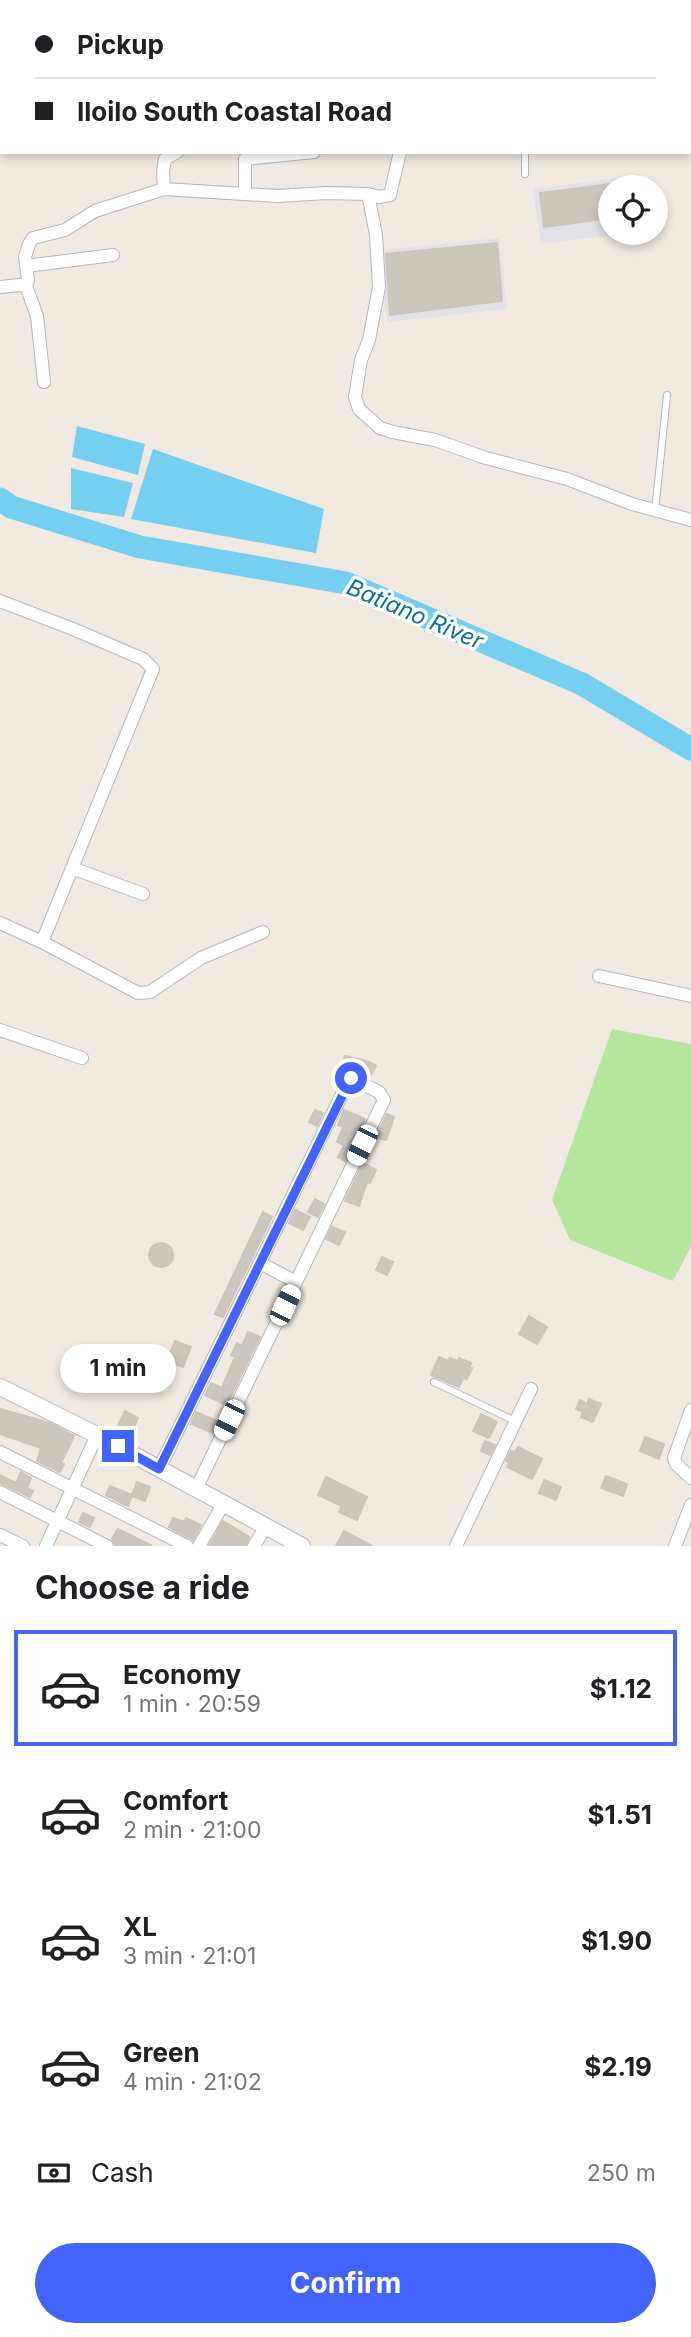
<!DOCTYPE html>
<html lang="en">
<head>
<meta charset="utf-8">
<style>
	body { margin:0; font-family:Inter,sans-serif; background:#f2f2f2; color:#202124; height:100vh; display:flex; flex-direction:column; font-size:26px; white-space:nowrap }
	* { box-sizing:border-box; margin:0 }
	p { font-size:23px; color:#757577 }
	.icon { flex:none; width:38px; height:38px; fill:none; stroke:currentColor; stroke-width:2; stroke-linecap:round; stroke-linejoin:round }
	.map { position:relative; height:1546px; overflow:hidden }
	.sheet { display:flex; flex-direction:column; background:#fff; flex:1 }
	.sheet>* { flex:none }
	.hud { position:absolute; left:0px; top:0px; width:691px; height:154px; box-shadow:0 4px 10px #0003; display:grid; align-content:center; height:154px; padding:0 35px; background:#fff }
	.tools { position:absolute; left:598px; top:175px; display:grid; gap:14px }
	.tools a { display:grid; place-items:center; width:70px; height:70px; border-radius:50%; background:#fff; box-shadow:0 4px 10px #0003; font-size:35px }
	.end { position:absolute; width:32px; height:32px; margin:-16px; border:9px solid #4264fb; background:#fff; box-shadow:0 0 0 4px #fff }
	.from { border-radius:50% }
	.bubble { position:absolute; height:49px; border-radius:24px; background:#fff; box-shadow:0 4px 10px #0003; font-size:23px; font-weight:700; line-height:49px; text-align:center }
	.car { position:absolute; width:21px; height:42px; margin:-21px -10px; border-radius:9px; box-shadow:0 0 5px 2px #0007; background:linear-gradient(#fff 24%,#345 0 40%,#fff 0 76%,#345 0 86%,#fff 0) }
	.hud b { display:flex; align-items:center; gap:24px; height:66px; font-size:26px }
	.hud b+b { border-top:2px solid #e0e0e0 }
	.hud i { width:18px; height:18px; background:#202124 }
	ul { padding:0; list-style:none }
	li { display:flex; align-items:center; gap:21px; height:116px; margin:0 14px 10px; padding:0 21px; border:4px solid transparent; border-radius:0px }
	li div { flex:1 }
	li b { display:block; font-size:26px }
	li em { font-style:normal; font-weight:700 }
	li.on { border-color:#4264fb }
	li>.icon { width:63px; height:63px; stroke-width:1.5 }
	h2 { padding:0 35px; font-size:32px; line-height:84px }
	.pay { display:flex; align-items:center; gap:18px; height:77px; padding:0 35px; font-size:26px }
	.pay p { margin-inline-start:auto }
	.action { display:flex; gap:14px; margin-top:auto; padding:14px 35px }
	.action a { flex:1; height:80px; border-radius:42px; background:#4264fb; color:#fff; font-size:28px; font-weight:700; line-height:80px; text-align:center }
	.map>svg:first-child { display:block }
	.industrial { fill:#e3e1e8 }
	.green { fill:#b6e59e }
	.water { fill:#75cff0 }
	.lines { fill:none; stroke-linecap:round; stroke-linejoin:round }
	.river { stroke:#75cff0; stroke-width:23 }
	.building { fill:#cbc7bf; stroke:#cbc5ba; stroke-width:2 }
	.service-casing { stroke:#b4b7c1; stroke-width:8 }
	.minor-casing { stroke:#b4b7c1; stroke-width:14 }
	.tertiary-casing { stroke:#b4b7c1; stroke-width:18 }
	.service { stroke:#fff; stroke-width:6 }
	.minor { stroke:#fff; stroke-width:12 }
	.tertiary { stroke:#fff; stroke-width:16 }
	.route { stroke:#4264fb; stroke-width:9 }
	.labels { text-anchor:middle; stroke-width:7; stroke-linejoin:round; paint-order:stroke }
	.water-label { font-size:23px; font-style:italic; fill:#0d6fa3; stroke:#fff }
</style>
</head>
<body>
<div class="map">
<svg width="691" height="1546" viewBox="0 0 691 1546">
	<rect width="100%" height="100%" fill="#efe9e1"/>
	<!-- industrial -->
	<path class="industrial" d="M627 177 629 187H611V233H629L541 244 533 189Z
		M499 238 507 309 387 322 380 250Z"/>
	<!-- green -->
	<path class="green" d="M612 1029 691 1044V1246L673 1281 570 1240 552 1200Z"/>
	<!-- water -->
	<path class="water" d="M77 426 145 444 138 475 72 457Z
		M153 449 324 509 316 553 131 519Z
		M71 468 133 483 124 517 71 509Z"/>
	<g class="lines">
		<!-- river -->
		<path class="river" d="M0 499 11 507 140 547 346 583 582 684 691 749"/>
	</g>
	<!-- building -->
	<path class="building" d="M611 184V218L544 227 540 193Z
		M497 243 502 301 390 315 386 254Z
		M345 1056 367 1061 376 1066 369 1078 353 1070 341 1069Z
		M315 1110 323 1113 317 1126 309 1122Z
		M344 1110 365 1119 345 1161 338 1157 344 1145 337 1142 343 1127 338 1125Z
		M387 1114 394 1117 386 1140 376 1137Z
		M363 1163 376 1170 370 1183 367 1182 359 1206 345 1201Z
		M315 1199 324 1204 318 1217 308 1212Z
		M295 1210 310 1217 303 1230 289 1223Z
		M263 1212 272 1217 223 1317 215 1314Z
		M332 1227 345 1232 339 1245 326 1239Z
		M149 1255a12 12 0 1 1 24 0a12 12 0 1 1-24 0Z
		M382 1257 393 1262 387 1275 376 1270Z
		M529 1316 547 1327 537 1344 519 1334Z
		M248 1332 260 1337 229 1400 226 1399 224 1404 205 1395 211 1383 222 1388 235 1357 231 1355 237 1343 242 1346Z
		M175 1341 191 1347 183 1367 167 1361Z
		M439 1357 448 1361 450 1358 458 1361 459 1358 471 1363 469 1367 472 1368 467 1379 463 1378 459 1387 431 1375Z
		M589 1399 601 1404 593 1422 581 1417 583 1412 576 1409 580 1400 587 1404Z
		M0 1409 50 1423 74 1436 61 1463 64 1464 60 1472 37 1461 41 1448 0 1434Z
		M125 1411 138 1418 129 1438 115 1431Z
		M196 1412 219 1422 213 1433 191 1424Z
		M481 1414 497 1422 489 1438 473 1431Z
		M645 1437 664 1444 659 1459 640 1451Z
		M485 1441 495 1445 490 1455 481 1451Z
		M518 1447 542 1459 532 1479 507 1467 509 1463 506 1461 511 1451 515 1452Z
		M21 1472 31 1478 27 1488 33 1491 30 1497 0 1483V1475L16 1483Z
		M606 1476 627 1484 623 1496 601 1488Z
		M326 1477 367 1497 357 1520 339 1512 342 1506 318 1495Z
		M544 1480 561 1487 556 1500 539 1493Z
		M137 1482 150 1487 145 1501 132 1496 128 1506 106 1495 110 1486 132 1495Z
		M83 1513 94 1518 90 1527 79 1522Z
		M173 1518 184 1522 186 1518 201 1525 193 1540 169 1527Z
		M223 1521 249 1537 245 1546H209Z
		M118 1529 152 1546H117L112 1539Z
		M344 1531 372 1546H336Z"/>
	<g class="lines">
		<defs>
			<path id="service" d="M525 174V152
				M655 511 667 395
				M434 1382 515 1421"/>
			<path id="minor" d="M164 189 163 172 165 159 177 152
				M245 193V159L314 152
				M368 194 376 235 379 287 369 340 361 360 355 397 359 409 380 428 393 432 435 440 486 458 567 479 632 504 691 520
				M26 266 113 255
				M26 286 37 316 44 382
				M0 287 19 285 26 286 28 280 25 257 29 244 33 238 65 230 95 211 164 189 278 196 326 193 368 194 379 197 390 195 400 152
				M0 601 73 629 143 659 153 669 42 942
				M72 868 143 894
				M0 923 42 942 138 993 150 992 201 958 263 932
				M599 976 691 996
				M0 1030 82 1058
				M260 1263 296 1282
				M691 1410 674 1458 676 1464 691 1478
				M0 1452 187 1546
				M159 1469 350 1078 379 1092 384 1100 196 1489
				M0 1492 107 1546
				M0 1535 23 1546
				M46 1546 97 1435
				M199 1546 224 1503
				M254 1546 266 1526
				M456 1546 531 1389
				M675 1546 691 1505"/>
			<path id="tertiary" d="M0 1387 97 1435 302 1546"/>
		</defs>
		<!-- service casing -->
		<use href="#service" class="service-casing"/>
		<!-- minor casing -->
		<use href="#minor" class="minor-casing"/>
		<!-- tertiary casing -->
		<use href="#tertiary" class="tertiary-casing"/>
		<!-- service -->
		<use href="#service" class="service"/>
		<!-- minor -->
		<use href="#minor" class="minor"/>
		<!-- tertiary -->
		<use href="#tertiary" class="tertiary"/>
	</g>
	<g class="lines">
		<!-- route -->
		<path class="route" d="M118 1446 159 1469 351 1078"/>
	</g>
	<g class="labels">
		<!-- water labels -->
		<g class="water-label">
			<text transform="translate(415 614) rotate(23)" y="8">Batiano River</text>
		</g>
	</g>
</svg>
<div class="tools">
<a><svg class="icon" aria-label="locate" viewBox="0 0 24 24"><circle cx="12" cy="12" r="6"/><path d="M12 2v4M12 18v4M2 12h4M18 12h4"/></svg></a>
</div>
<i class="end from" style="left:351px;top:1078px"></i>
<i class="end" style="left:118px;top:1446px"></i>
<div class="bubble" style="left:60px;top:1344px;width:116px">1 min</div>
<i class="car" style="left:362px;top:1145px;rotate:206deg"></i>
<i class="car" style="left:285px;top:1305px;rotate:26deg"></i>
<i class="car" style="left:229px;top:1420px;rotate:206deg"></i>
<div class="hud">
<b><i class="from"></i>Pickup</b>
<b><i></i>Iloilo South Coastal Road</b>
</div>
</div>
<section class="sheet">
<h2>Choose a ride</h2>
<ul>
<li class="on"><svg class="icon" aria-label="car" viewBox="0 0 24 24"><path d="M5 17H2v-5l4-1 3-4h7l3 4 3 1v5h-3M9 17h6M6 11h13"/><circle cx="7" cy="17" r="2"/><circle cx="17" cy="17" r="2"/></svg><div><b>Economy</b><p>1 min · 20:59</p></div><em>$1.12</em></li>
<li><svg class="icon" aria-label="car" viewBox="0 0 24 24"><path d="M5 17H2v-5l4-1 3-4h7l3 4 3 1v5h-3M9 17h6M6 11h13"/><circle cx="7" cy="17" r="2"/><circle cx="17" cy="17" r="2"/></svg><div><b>Comfort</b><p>2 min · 21:00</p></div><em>$1.51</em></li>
<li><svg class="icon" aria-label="car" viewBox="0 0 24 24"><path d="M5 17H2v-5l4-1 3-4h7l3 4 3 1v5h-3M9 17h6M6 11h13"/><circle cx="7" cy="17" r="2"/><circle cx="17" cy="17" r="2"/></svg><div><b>XL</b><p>3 min · 21:01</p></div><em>$1.90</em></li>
<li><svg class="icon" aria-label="car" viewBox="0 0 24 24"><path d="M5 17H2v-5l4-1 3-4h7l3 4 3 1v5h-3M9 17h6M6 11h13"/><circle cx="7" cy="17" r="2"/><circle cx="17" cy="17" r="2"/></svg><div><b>Green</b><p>4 min · 21:02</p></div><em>$2.19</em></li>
</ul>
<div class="pay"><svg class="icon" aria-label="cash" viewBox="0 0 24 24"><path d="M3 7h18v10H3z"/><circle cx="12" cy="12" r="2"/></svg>Cash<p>250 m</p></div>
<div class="action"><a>Confirm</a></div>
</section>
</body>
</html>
